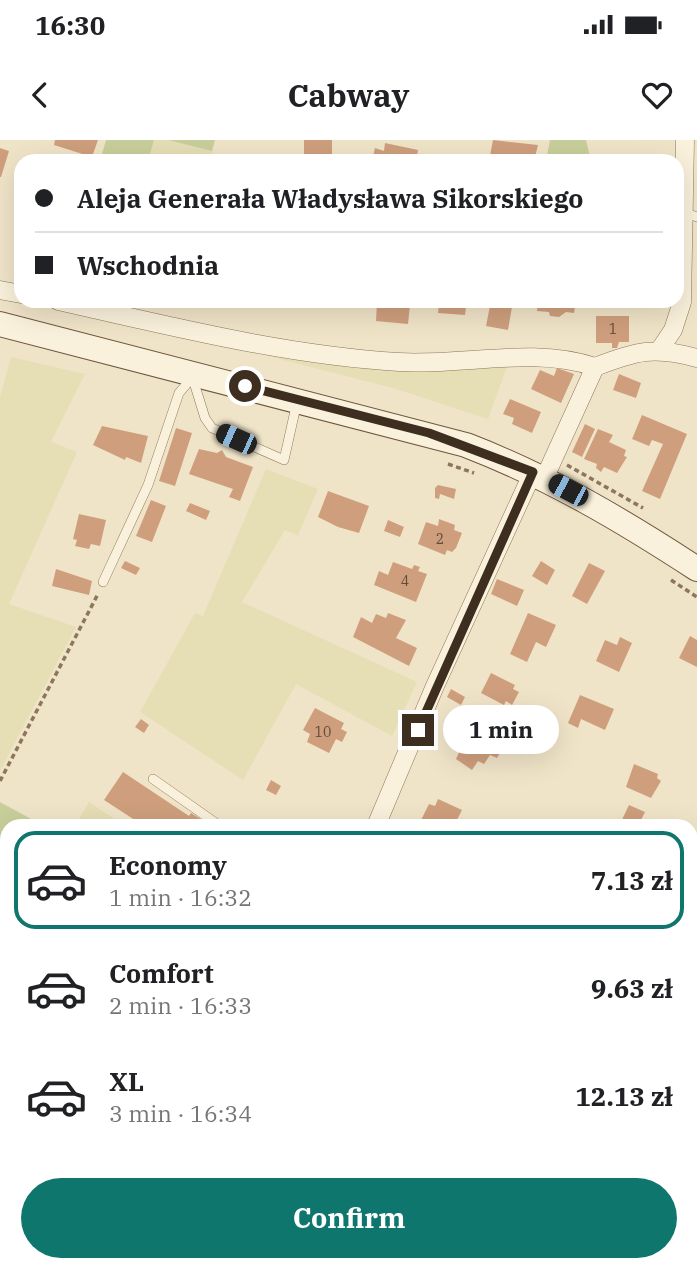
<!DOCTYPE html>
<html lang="en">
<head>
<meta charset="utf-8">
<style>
	body { margin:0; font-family:"IBM Plex Serif",serif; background:#f2f2f2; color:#202124; height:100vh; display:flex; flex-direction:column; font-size:26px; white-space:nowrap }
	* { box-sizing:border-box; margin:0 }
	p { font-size:23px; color:#757577 }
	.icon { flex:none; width:38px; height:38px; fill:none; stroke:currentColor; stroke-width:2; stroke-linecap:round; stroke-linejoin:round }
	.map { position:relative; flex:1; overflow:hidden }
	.sheet { position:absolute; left:0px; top:679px; width:698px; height:453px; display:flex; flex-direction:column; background:#fff; border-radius:21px 21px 0 0; box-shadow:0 7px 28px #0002 }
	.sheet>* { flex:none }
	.guide { position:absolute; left:14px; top:14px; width:670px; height:154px; border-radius:21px; box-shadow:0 7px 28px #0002; display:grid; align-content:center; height:154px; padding:0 21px; background:#fff }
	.end { position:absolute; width:32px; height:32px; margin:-16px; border:9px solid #3d2e20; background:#fff; box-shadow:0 0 0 4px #fff }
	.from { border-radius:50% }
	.bubble { position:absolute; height:49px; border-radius:24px; background:#fff; box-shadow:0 7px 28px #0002; font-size:23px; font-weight:700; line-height:49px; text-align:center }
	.car { position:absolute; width:21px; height:42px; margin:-21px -10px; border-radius:9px; box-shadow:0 0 5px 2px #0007; background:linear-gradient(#222 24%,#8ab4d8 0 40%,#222 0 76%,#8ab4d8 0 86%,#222 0) }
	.guide b { display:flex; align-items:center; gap:24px; height:66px; font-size:26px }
	.guide b+b { border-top:2px solid #e0e0e0 }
	.guide i { width:18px; height:18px; background:#202124 }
	ul { padding:12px 0 0; list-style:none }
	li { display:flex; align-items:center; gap:21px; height:98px; margin:0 14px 10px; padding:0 7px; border:4px solid transparent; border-radius:21px }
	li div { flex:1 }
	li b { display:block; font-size:26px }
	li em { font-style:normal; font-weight:700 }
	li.current { border-color:#0f766e }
	li>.icon { width:63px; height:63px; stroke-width:1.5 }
	.primary-button { display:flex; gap:14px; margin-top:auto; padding:14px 21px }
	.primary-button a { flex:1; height:80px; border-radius:42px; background:#0f766e; color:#fff; font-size:28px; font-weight:700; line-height:80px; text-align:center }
	.status { display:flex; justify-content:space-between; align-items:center; height:49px; padding:0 35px; background:#fff; direction:ltr }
	.status svg { height:19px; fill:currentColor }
	header { display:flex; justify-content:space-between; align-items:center; height:91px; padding:0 21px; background:#fff; font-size:32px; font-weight:700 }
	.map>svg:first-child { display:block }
	.farmland { fill:#e6deb5 }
	.green { fill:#c9cf9b }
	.building { fill:#cf9f7d }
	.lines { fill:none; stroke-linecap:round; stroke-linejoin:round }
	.service-casing { stroke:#8d765c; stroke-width:10 }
	.minor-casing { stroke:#8d765c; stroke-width:19 }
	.secondary-casing { stroke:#6f573f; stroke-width:26 }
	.path { stroke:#8d765c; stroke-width:3.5; stroke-dasharray:5 3.5; stroke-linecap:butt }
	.service { stroke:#faf1dc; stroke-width:9 }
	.minor { stroke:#faf1dc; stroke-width:18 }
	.secondary { stroke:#faf1dc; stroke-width:24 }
	.route { stroke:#3d2e20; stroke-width:9 }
	.labels { text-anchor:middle; stroke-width:5; stroke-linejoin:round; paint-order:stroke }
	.number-label { font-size:14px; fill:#624a37 }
</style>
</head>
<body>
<div class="status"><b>16:30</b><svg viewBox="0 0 49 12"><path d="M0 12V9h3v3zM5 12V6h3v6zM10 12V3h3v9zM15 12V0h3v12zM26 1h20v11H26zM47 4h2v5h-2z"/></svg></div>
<header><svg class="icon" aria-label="back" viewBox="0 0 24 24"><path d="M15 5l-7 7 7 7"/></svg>Cabway<svg class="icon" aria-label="heart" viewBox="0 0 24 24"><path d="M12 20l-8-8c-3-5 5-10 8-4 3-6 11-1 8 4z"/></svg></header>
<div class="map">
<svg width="697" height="1132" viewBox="0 0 697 1132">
	<rect width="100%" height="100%" fill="#f0e4c8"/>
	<!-- farmland -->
	<path class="farmland" d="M154 0H168L212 11 209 21H148Z
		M268 216 409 227 508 224 488 279 393 248Z
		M11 217 85 234 51 302 77 312 9 464 76 487 0 631V257Z
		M266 329 318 349 298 395 285 390 242 462 417 542 392 596 296 544 243 640 140 572 195 473 203 476Z
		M89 662 125 686H75Z
		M2 809 7 810V1125H71L66 1132H0Z
		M691 1054 697 1057V1125L691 1121Z
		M572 1125H684L679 1132H568Z"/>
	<!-- green -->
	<path class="green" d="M106 0H154L148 21H100Z
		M168 0H215L212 11Z
		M550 0H586L591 21H546Z
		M0 662 44 686H7V738L0 733Z
		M119 1125H250L258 1132H115Z
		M370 1125H454L449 1132H378Z"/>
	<!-- building -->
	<path class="building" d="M55 0H98L92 17 54 5Z
		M304 0H332V15H304Z
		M493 0 538 5 534 21H489Z
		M385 3 418 10 416 21H372L375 8 384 11Z
		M0 8 9 11 1 37H0Z
		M317 161H346V166Z
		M439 161H472V168L466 167 465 175 438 173Z
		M491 161H513L508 190 486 186Z
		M538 161H576L574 173 566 172 559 177 550 176 549 172 537 171Z
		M377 162 410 165 408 184 376 181Z
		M596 176H629V202H619L617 208H612V203H596Z
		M557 228 574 234 561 263 531 249 540 230 554 236Z
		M619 234 641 243 636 258 613 250Z
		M510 259 541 272 532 293 512 284 514 278 503 274Z
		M642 275 687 294 660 359 642 351 663 304 652 300 649 306 632 299Z
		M585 284 595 289 582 317 572 312Z
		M102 286 148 296 141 323 126 317 125 320 93 305Z
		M176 288 192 293 175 346 159 341Z
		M598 289 613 295 609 302 626 310 624 316 627 317 617 333 604 327 601 332 596 328 597 324 584 319Z
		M199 309 217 313 222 310 226 317 253 327 240 361 229 357 233 349 189 334Z
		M438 345 456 349 454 359 440 354 439 359 435 358V348Z
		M328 351 369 366 359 393 338 387 318 377Z
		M151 360 166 366 152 402 136 396Z
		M190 363 210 371 206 380 186 371Z
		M79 374 106 380 100 406 91 404 89 409 75 406 77 400 73 399Z
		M439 379 455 385 454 390 462 393 456 408 452 412 447 410 445 415 418 404 426 382 438 386Z
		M388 380 404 387 400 397 384 391Z
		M125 421 140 428 136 435 121 428Z
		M541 421 555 430 547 445 532 436Z
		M393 422 412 429 414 425 420 427 418 431 427 434 416 462 374 445 379 431 388 435Z
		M589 423 605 431 587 464 572 456Z
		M56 429 92 441 89 455 52 446Z
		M497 439 524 450 517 466 491 454Z
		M388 473 406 480 396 498 417 508 409 526 353 497 361 477 372 483 376 474 386 478Z
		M528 473 556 485 546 507 536 502 527 522 510 514Z
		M690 496 697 500V527L679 518Z
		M620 497 632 503 619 532 596 521 605 500 617 505Z
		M491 533 515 545 513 549 519 552 512 565 506 561 504 565 481 553Z
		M451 549 465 557 461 565 447 557Z
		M580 555 614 569 605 590 581 579 578 588 568 583Z
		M315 568 344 583 341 589 347 592 342 602 336 599 329 613 307 602 310 594 303 590Z
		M479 578 510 595 497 618 490 615 484 624 478 621 472 630 456 619 465 600 458 595 466 583 474 587Z
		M141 579 149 585 144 593 135 587Z
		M634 624 658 634 657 638 661 641 651 658 626 647Z
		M123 632 189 676 191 673 207 683 205 686H144L104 660Z
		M271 640 281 646 276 655 266 650Z
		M438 659 462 670 454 686 419 684 429 664 435 666Z
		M629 665 645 672 638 686H619Z
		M697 760V792L692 790 695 781 691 782V766Z
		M693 869 697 871 694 889 691 888Z
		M291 1125H318L312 1132H286Z"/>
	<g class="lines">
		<defs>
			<path id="service" d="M683 72 697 77
				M192 236 205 278 212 288 284 320 297 262
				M103 442 148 345 179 253 191 239
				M153 639 220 686
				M2 798 7 801
				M238 1125 247 1132"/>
			<path id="minor" d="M0 150 21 154
				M58 161C171 186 283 215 399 222 463 226 533 206 595 227
				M660 209 673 190 682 162 685 0
				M545 337 595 227C636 211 654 206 697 218
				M376 686 435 546 533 332
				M691 925 697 915
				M87 1132 93 1125
				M560 1132 566 1125"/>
			<path id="secondary" d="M0 184 466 305C549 337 622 380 697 429"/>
		</defs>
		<!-- service casing -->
		<use href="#service" class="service-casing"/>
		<!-- minor casing -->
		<use href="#minor" class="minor-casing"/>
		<!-- secondary casing -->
		<use href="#secondary" class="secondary-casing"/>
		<!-- path -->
		<path class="path" d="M448 324 474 333
			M567 325 643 368
			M671 440 697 457
			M0 641 98 454"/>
		<!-- service -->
		<use href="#service" class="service"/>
		<!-- minor -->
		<use href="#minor" class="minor"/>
		<!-- secondary -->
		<use href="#secondary" class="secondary"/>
	</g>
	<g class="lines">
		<!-- route -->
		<path class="route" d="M245 246 429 293 533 332 418 590"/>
	</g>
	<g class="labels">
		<!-- number labels -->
		<g class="number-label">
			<text x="613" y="194">1</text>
			<text x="440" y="404">2</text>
			<text x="405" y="446">4</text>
			<text x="323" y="597">10</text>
		</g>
	</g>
</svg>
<i class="end from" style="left:245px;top:246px"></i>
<i class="end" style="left:418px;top:590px"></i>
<div class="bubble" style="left:443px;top:565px;width:116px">1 min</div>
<i class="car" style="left:236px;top:299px;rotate:294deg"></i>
<i class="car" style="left:568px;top:350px;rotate:298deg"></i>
<div class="guide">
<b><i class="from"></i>Aleja Generała Władysława Sikorskiego</b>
<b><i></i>Wschodnia</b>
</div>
<section class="sheet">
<ul>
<li class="current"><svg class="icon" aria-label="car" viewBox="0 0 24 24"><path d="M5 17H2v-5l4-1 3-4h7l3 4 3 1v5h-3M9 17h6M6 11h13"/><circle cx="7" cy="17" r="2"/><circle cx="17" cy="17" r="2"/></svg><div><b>Economy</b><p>1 min · 16:32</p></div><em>7.13 zł</em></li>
<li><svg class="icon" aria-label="car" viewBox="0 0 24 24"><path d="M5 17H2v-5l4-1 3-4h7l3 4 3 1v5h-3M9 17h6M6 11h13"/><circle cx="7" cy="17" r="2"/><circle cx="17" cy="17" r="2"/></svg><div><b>Comfort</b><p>2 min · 16:33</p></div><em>9.63 zł</em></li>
<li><svg class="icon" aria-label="car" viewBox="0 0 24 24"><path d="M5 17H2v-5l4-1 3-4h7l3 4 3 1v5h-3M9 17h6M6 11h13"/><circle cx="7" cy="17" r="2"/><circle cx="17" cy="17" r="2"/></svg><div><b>XL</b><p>3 min · 16:34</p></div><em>12.13 zł</em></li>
</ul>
<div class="primary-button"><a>Confirm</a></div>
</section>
</div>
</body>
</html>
